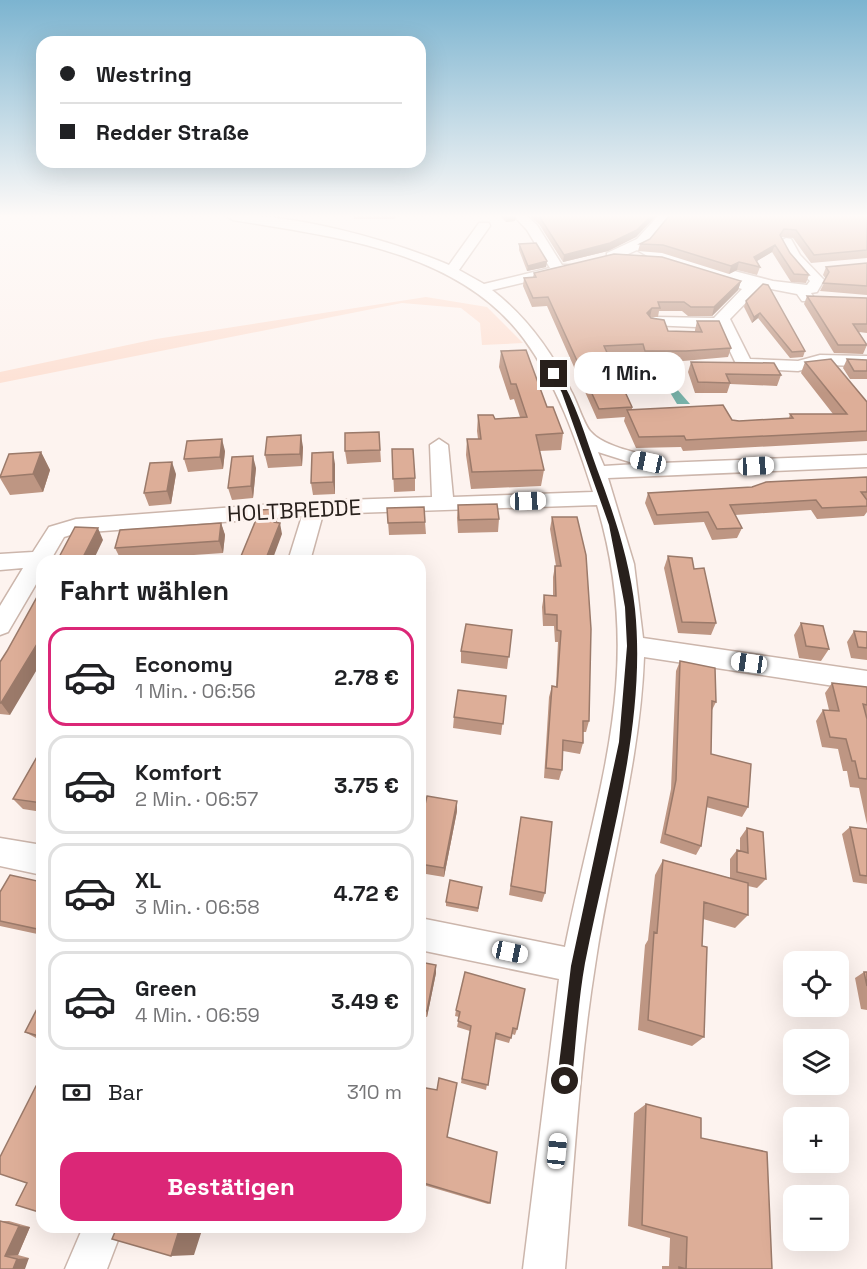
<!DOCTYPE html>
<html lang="de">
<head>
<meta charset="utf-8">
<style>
	body { margin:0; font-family:"Space Grotesk",sans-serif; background:#f2f2f2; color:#202124; height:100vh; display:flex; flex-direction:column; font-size:22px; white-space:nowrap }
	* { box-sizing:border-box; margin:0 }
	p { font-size:20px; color:#757577 }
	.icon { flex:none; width:33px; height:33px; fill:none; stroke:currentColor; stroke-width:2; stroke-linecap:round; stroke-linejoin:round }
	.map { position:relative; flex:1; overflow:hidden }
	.side { position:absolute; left:36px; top:555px; width:390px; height:678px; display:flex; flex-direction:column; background:#fff; border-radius:18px; box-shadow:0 6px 24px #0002 }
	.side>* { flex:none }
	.top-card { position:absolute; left:36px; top:36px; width:390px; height:132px; border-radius:18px; box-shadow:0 6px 24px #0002; display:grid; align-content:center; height:132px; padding:0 24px; background:#fff }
	.buttons { position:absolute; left:783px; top:951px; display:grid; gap:12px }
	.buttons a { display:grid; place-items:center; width:66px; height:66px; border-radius:12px; background:#fff; box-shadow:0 6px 24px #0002; font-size:30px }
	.end { position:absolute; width:27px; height:27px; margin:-14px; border:8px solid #28201c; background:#fff; box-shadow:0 0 0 3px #fff }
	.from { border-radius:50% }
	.bubble { position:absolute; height:42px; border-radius:18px; background:#fff; box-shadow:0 6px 24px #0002; font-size:20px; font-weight:700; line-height:42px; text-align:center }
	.car { position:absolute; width:18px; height:36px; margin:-18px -9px; border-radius:8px; box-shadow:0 0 4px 2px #0007; background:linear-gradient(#fff 24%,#345 0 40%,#fff 0 76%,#345 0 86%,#fff 0) }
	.top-card b { display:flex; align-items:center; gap:21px; height:57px; font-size:22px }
	.top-card b+b { border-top:2px solid #e0e0e0 }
	.top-card i { width:15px; height:15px; background:#202124 }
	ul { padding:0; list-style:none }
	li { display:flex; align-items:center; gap:18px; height:99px; margin:0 12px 9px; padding:0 12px; border:3px solid #e0e0e0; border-radius:18px }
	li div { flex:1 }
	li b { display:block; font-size:22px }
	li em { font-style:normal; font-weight:700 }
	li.active { border-color:#db2777 }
	li>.icon { width:54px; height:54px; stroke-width:1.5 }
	h2 { padding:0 24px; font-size:27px; line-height:72px }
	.pay { display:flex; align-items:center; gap:15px; height:66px; padding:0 24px; font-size:22px }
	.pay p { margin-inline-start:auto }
	.button { display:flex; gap:12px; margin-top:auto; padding:12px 24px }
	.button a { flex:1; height:69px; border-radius:18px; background:#db2777; color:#fff; font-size:24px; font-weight:700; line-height:69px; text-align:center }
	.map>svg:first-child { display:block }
	.green { fill:#fde0d3 }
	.water { fill:#7ab5ac }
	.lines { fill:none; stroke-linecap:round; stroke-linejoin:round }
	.minor-casing { stroke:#ccb6ac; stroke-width:3 }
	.minor { fill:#fff; fill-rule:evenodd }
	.wall { fill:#be9683 }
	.shaded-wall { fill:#9b7a6a }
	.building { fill:#ddae98; stroke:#9b7a6a; stroke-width:1.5 }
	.route { fill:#28201c }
	.labels { text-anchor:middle; stroke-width:6; stroke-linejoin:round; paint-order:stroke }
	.street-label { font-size:22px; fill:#28201c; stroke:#fdf3ef }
</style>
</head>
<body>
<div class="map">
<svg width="867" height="1269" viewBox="0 0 867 1269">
	<rect width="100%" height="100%" fill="#fdf3ef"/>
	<!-- green -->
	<path class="green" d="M426 297 487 307 523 343 482 345 480 323 461 308 402 303 0 383V372L156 339Z"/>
	<!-- water -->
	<path class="water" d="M666 375 674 377 676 388 690 404H677L668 389H662L661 393 654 392 649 382 667 386Z"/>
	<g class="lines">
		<defs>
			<path id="minor" d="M227 216C289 212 391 240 449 265L479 223H489L490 226 459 270 484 284 550 268 527 230 514 216H527L537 225 562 265H570L572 268 563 273 492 290C527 317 552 352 571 391 577 401 584 425 591 432 604 447 640 453 659 459L661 463 867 455V467L608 478 634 564 643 638 867 671V691L644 657C640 763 610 862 595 966 579 1066 574 1168 565 1269H523L559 979 420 950V918L565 947C597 787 646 670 597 505L323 514 310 561H288L302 516 77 533 64 537 50 561H42V574L8 632 0 635V606L23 568 0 570V554L33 552 49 527 76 519 315 501 432 497 430 445 439 439 448 445 453 497 593 492C576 439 557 384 524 339 458 250 335 237 233 220ZM598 452 636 464 604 466Z
				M658 216H671L649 242V247L661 252 773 281 807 285 810 281 789 260 779 242 786 238 791 239 800 255 824 280 817 292 811 293 814 298 812 301H802L797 294 761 287 730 319 750 359 798 361 820 355 867 356V366L821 365 798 371 738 368 719 328 650 325 647 322 650 319 655 317 714 318 742 289 705 277 703 274 706 271 651 258 637 250 617 259H607V253L637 239Z
				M0 838 42 845V875L0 866Z
				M83 1227H123L107 1269H65Z"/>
		</defs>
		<!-- minor casing -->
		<use href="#minor" class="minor-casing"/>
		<!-- minor -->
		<use href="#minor" class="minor"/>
	</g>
	<!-- wall -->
	<path class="wall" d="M354 216H397L394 219H354Z
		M500 216H516L515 221 506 222Z
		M529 216H656L636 237 608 251 563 262 539 224Z
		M867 216V258L811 263 793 238 781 237 790 253 809 275 806 283 791 282 772 252 757 261 760 267 757 275 737 270 729 274 662 253 638 251 640 244 650 239Z
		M519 244 547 261 546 267 527 271 519 250Z
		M867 263V295L820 291 826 279 823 275 826 267Z
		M534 273 741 281 738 290 712 316H688L682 311H659L658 317H650L668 331H695V330L697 321 731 348 728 357 683 361 643 360 641 353 608 355 632 407V410L739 421 789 418 790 414H833L801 373 805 362 867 402V441L683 451 681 447 636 448 624 421 625 417 597 419 547 306 532 307 523 286 524 278 533 277Z
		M807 296 867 298V333L859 332 867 345 863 354 834 353 804 304Z
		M746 301 805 351 803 357 790 358 758 318 752 323 744 307Z
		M501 351 547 407 563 433 561 450 539 451 544 470 541 486 471 489 466 455 467 439H478L477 431 478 415 495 419 520 417 514 399 510 400 499 367Z
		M847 359 867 360V379H850L843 368Z
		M691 362 781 375 777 386 730 384 727 393H695L688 372Z
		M379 432 381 462 347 464 345 451Z
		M303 447 302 466 268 468 265 455Z
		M392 449 415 478V491L394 492Z
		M225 451 223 469 188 472 184 459Z
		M41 452 50 470 43 492 10 495 0 478V475Z
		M335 464V494L313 495 311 483Z
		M256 468 253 498 232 500 228 488Z
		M176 474 171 504 149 506 144 493Z
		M867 477V512L864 516 817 519 811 510 735 515 742 528 737 538 712 540 704 522 654 525 645 503 648 493 752 487Z
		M458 505 499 519 498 532 458 533 457 518Z
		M387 508 425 522 426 534 389 535Z
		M552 517H577L589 721 586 732H583V743L580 754 563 751 562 770 559 780 544 778 549 697 552 686 556 687 558 642H555L554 626H543L542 607 544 595 553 596V577L555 566H556L550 529Z
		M221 523 225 535 223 553 121 560 115 548Z
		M668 556 694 569 716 623 711 635 678 633 664 568Z
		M801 623 829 649 821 661 799 658 794 635Z
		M512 630 507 669 461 663V651Z
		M854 631 867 632V660L851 658 847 642Z
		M680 661 716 702 712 710 711 754 748 807 742 817 706 807 701 846 696 855 660 843 671 789 676 671Z
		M0 662 10 715 0 714Z
		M832 683 867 687V716H866L867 719V825L859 788 850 787 847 771H843L838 749 822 747 816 721 823 710H829L825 693Z
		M506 696 501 735 453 728 454 717Z
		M42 748V812L23 809 13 799Z
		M457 811 444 877 420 873V826Z
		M521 817 545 893 542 902 509 895Z
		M850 827 867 829V884L853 882 842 834Z
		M747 828 766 879 757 888 748 886V915L735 928 703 919 702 946 704 1037 692 1046 638 1030 645 945 648 940 655 875 663 860 730 878V859L737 850 740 851V838Z
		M42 882V935L0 926V892Z
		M482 887 478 912 446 906V902Z
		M420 962 436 973 427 1017 420 1016Z
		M864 972H867V1010L861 1009 855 978Z
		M42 1006V1040L36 1038 25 1032Z
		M456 1010 517 1029 515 1035 512 1034 509 1043 495 1039 486 1090 461 1083 470 1031 457 1027 459 1017 455 1016Z
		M420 1087 447 1137 490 1203 488 1204 420 1184Z
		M646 1104 701 1138 772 1269H662V1266H669L670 1238 628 1226 634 1113Z
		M0 1221H9L30 1227 18 1255 29 1258 0 1269Z"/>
	<!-- shaded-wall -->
	<path class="shaded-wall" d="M507 216H516L515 221 506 222Z
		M651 216H656L636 237 608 251 563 262 564 255Z
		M775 245 772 252 752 264 754 257Z
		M547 261 546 267 527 271 528 266Z
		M739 262 737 270 729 274 731 266Z
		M741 281 738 290 712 316 714 307Z
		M652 308 650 317 647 313Z
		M760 313 758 318 752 323 754 317Z
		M301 435 303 447 302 466 300 454Z
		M222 439 225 451 223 469 220 457Z
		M41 452 50 470 43 492 33 474Z
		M333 452 335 464V494L333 482Z
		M253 456 256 468 253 498 251 486Z
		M172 462 176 474 171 504 167 491Z
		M275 509 277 520V531L280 523 282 534 272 561H265L274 522Z
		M221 523 225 535 223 553 219 541Z
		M98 528 103 540 93 561H81Z
		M42 636V661L10 715 1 703Z
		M457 801V811L444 877V868Z
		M436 965V973L427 1017V1011Z
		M19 1226 30 1227 18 1255 5 1256Z
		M180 1227H203L194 1255 171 1256Z
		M29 1258 25 1269H13L17 1259Z"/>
	<!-- building -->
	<path class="building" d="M539 216H651L637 230 610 243 564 255Z
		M669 216H867V250L814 255 796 230 784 229 780 235 790 253 809 275 794 274 775 245 754 257 760 267 739 262 731 266 663 245 640 244 650 239Z
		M536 243 547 261 528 266 519 244Z
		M614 254 662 257 741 281 714 307H691L684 302H658L660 308H652L647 313 651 318 664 320 668 331 702 332 697 321H719L731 348 686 351H645L643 344 604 346 632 407 599 409 548 297 533 298 524 278 536 277 534 273Z
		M867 263V286L823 283 829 272 826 267Z
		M763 284 768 285 805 351 792 352 760 313 754 317 746 301Z
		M807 296 867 298V324H853L867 345H838Z
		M526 350 547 407H553L563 433 536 435 544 470 472 472 467 439H481L478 415H493L495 419 527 417 516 384H511L501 351Z
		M831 359 867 402V431L686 440 684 436 639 437 627 410 723 405 732 420 739 421 793 418 790 414H847L805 362Z
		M847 359 867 360V371H854Z
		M691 362 774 363 781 375 726 374 730 383 698 382Z
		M379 432 380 450 345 451V433Z
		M301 435 300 454 265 455 267 437Z
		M222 439 220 457 184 459 187 441Z
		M392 449H413L415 478 393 479Z
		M41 452 33 474 0 477 9 454Z
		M333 452V482L311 483 312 453Z
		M253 456 251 486 228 488 232 457Z
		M172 462 167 491 144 493 150 463Z
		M867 477V492H861L867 500V506L822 508 816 500 730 505 742 528 717 529 708 512 657 515 648 493 752 487 766 482Z
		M497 504 499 519 459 520 458 505Z
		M424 507 425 522 388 523 387 508Z
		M275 509 274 522 280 523 265 561H239L260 510Z
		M552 517H577L586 555 591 629 589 721H583V743L563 740 562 770 546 768 552 686 557 687 561 631 557 630V615L545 614 544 595 556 596 555 566H561Z
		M221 523 219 541 115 548 120 530Z
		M75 527 98 528 81 561H57Z
		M668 556 692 558 694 569 704 568 716 623 682 622Z
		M42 588V636L1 703H0V662L7 651Z
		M801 623 823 626 829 649 806 646Z
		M466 624 512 630 509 657 461 651Z
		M854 631 867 632V648L858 647Z
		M680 661 715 668 716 702 712 701 711 754 751 764 748 807 708 797 701 846 665 834 676 780Z
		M832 683 867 687V705L863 704 867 719V779L859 778 855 761H852L846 739 830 737 823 710 839 711Z
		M458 690 506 696 503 724 454 717Z
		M42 748V803L13 799Z
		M427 796 457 801 444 868 420 864V826Z
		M521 817 552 822 545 893 511 886Z
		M850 827 867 829V876L860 875Z
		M747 828 763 832 766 879 737 872V850L748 853Z
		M663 860 748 883V915L704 902 702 946 707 947 704 1037 648 1020 654 932 657 933Z
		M10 875 42 882V930L0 921V892Z
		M450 880 482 887 478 908 446 902Z
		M420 962 436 965 427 1011 420 1009Z
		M465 972 525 989 517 1029 513 1028 511 1038 496 1033 488 1085 462 1079 471 1026 458 1021 460 1012 456 1010Z
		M864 972H867V986Z
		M39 1005 42 1006V1037L25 1032Z
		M439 1078 457 1083 447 1137 497 1152 490 1203 420 1182V1087L437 1090Z
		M36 1086 42 1087V1213L16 1205 27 1183 0 1174V1157Z
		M646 1104 701 1118V1138L767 1152 772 1269H679V1267L686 1269 687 1237 642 1225Z
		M0 1221 19 1226 5 1256 17 1259 13 1269H0Z
		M117 1227H180L171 1256 112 1239Z"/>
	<!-- sky -->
	<linearGradient id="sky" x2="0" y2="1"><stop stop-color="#7cb4d0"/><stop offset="0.55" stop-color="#fefaf8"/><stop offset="1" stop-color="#fefaf8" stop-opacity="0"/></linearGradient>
	<rect width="867" height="393" fill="url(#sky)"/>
	<!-- route -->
	<path class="route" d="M552 373H557C576 402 585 436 597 469 614 514 630 561 635 609 647 726 607 850 585 963 578 1002 576 1042 572 1081L570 1086 565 1088 560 1086 557 1081 571 966 619 742 627 646 625 607 609 525 562 393Z"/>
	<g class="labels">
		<!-- street labels -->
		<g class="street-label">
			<text transform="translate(294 510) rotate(-3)" y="8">HOLTBREDDE</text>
		</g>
	</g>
</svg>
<div class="buttons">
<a><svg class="icon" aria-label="locate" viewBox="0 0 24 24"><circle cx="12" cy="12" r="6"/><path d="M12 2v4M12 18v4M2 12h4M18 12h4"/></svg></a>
<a><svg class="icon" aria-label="layers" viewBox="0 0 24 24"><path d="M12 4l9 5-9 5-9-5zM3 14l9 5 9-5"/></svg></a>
<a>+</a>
<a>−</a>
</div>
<i class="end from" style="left:565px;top:1081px"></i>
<i class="end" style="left:554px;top:374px"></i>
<div class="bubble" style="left:574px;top:352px;width:111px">1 Min.</div>
<i class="car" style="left:648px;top:462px;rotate:282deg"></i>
<i class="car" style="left:756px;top:466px;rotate:87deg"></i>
<i class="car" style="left:528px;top:501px;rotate:88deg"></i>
<i class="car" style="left:749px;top:663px;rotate:278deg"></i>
<i class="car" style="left:510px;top:952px;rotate:102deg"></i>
<i class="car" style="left:557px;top:1151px;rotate:6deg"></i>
<div class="top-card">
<b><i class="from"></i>Westring</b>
<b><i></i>Redder Straße</b>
</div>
<section class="side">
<h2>Fahrt wählen</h2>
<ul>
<li class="active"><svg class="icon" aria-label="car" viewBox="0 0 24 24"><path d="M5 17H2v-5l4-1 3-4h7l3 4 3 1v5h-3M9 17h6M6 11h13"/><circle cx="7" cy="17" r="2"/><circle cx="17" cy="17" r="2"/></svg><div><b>Economy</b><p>1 Min. · 06:56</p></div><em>2.78 €</em></li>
<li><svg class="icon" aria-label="car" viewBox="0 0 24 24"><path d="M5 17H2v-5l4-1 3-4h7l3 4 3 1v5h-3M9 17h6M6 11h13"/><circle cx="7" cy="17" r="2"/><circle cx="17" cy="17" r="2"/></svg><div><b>Komfort</b><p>2 Min. · 06:57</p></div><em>3.75 €</em></li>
<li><svg class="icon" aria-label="car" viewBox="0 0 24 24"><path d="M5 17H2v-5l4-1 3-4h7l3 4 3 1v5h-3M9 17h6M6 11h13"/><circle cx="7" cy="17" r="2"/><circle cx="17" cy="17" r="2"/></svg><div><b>XL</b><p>3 Min. · 06:58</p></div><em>4.72 €</em></li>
<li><svg class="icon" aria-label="car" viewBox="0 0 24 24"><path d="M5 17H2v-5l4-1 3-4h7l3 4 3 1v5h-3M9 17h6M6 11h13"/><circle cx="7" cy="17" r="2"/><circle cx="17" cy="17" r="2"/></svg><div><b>Green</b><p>4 Min. · 06:59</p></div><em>3.49 €</em></li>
</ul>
<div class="pay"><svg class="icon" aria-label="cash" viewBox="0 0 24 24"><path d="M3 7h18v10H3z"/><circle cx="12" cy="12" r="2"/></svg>Bar<p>310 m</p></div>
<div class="button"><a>Bestätigen</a></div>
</section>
</div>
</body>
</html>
